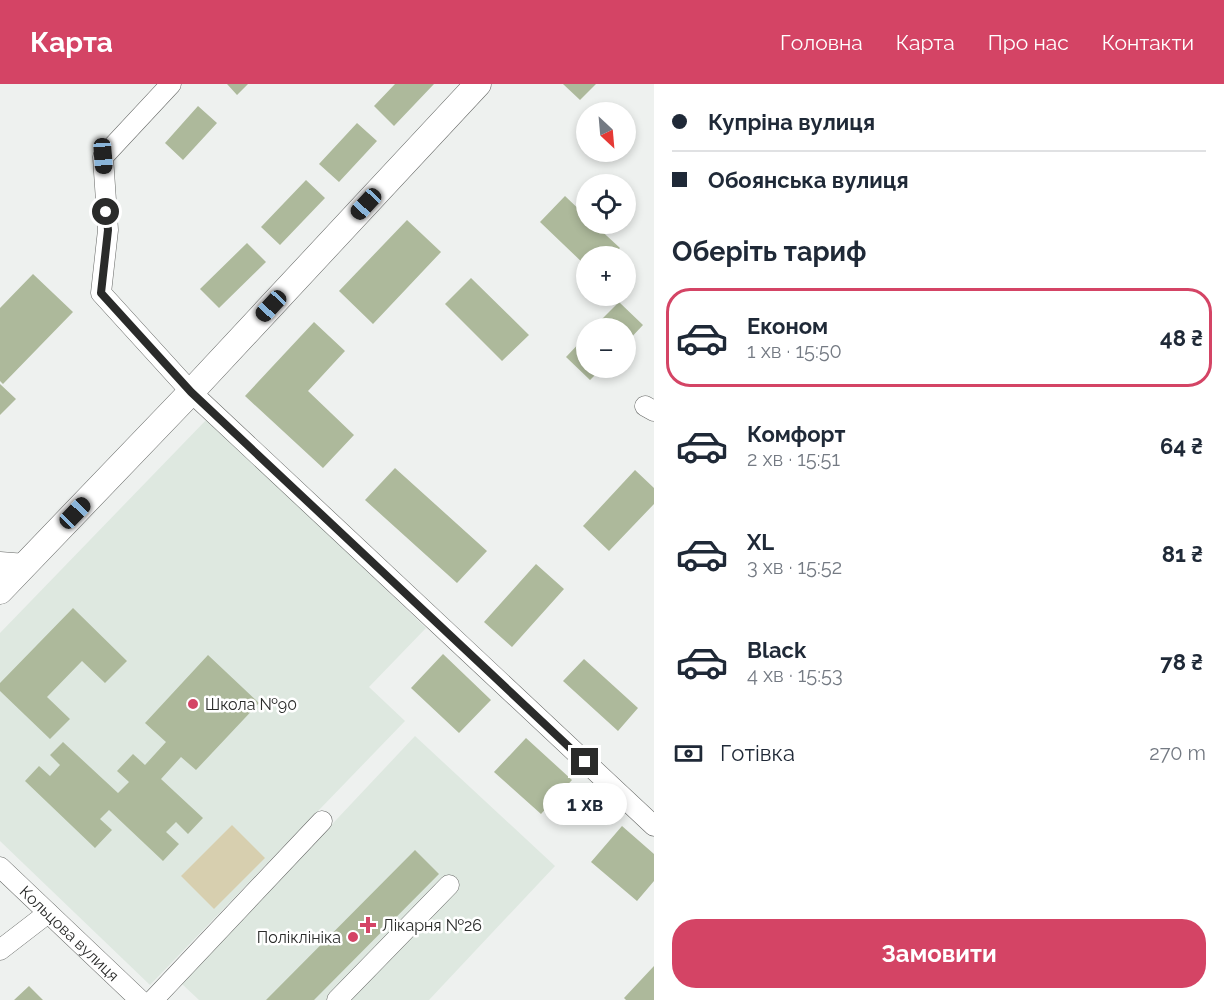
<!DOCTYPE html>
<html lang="uk">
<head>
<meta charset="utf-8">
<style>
	body { margin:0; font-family:Raleway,sans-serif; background:#f6f6f7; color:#1f2937; height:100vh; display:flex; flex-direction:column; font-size:22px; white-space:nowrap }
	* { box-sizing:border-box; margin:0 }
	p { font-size:20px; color:#747a83 }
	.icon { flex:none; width:33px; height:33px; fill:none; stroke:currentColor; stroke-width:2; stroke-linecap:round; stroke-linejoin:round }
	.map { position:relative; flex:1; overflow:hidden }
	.panel { display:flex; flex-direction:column; background:#fff; width:570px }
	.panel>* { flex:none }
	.banner { display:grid; align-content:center; height:132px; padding:0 18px; background:#fff }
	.needle { width:39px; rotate:154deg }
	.buttons { position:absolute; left:576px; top:18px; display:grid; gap:12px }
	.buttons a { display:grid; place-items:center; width:60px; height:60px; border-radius:50%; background:#fff; box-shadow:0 3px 9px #0003; font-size:30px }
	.end { position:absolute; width:27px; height:27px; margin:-14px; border:8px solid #2a2b2a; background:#fff; box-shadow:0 0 0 3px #fff }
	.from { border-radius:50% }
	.bubble { position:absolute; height:42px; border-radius:21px; background:#fff; box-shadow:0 3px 9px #0003; font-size:20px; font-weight:700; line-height:42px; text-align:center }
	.car { position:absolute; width:18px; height:36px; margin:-18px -9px; border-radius:8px; box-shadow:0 0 4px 2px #0007; background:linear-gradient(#222 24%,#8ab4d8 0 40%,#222 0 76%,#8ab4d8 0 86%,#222 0) }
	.banner b { display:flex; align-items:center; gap:21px; height:57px; font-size:22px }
	.banner b+b { border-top:2px solid #e0e1e3 }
	.banner i { width:15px; height:15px; background:#1f2937 }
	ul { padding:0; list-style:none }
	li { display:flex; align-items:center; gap:18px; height:99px; margin:0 12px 9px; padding:0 6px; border:3px solid transparent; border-radius:24px }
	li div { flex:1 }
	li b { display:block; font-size:22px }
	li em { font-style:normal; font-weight:700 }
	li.on { border-color:#d44465 }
	li>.icon { width:54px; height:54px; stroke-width:1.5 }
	h2 { padding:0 18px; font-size:27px; line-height:72px }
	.pay { display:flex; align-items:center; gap:15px; height:66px; padding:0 18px; font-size:22px }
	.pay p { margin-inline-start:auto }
	.primary-button { display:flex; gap:12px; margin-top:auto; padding:12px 18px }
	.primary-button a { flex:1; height:69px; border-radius:24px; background:#d44465; color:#fff; font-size:24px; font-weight:700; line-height:69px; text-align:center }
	header { display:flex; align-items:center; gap:36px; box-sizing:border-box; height:84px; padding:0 30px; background:#d44465; color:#fff }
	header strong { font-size:28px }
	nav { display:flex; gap:33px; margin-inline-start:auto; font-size:21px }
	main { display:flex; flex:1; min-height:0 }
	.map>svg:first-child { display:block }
	.built { fill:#dee8e0 }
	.green { fill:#d7cfaf }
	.building { fill:#adb99b }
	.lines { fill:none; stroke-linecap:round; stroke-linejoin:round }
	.minor-casing { stroke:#656765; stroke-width:21 }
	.major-casing { stroke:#656765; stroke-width:27 }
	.minor { stroke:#fff; stroke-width:20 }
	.major { stroke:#fff; stroke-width:26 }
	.route { stroke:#2a2b2a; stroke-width:8 }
	.poi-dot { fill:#d44465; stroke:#fff; stroke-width:2 }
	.labels { text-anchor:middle; stroke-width:5; stroke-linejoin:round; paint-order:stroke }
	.poi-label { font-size:16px; fill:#2a2b2a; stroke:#fff; text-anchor:start }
	.street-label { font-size:16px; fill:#2a2b2a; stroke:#fff }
</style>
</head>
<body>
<header>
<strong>Карта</strong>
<nav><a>Головна</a><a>Карта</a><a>Про нас</a><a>Контакти</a></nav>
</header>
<main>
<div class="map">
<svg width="654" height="916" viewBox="0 0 654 916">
	<rect width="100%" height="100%" fill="#eef1ef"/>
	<!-- built -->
	<path class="built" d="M208 334 426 544 369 603 405 637 150 901 0 757V549Z
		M415 652 555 782 429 916H199L182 900Z"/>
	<!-- green -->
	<path class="green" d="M232 741 265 774 214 825 181 792Z"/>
	<!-- building -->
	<path class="building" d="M227 0H248L237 11Z
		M395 0H434L394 42 374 22Z
		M563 0H596L580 16Z
		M198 22 217 39 183 76 165 59Z
		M357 39 377 57 339 98 319 80Z
		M306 96 325 114 280 161 261 143Z
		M565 112 586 132V140H594L620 164 612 172H586V182L540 138Z
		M407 136 441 168 373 240 339 207Z
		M247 159 266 178 219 224 200 205Z
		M33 190 73 228 3 300 0 297V224Z
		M471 194 529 251 502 277 445 220Z
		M619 218 643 241 626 259V244H593Z
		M314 238 345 267 308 307 354 351 323 384 245 312Z
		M586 252V284H602L590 296 566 273Z
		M0 300 16 315 0 331Z
		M395 384 487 467 457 499 365 416Z
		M635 386 654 404V420L609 467 583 442Z
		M536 480 564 505 512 563 484 538Z
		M73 524 127 577 105 599 82 577 47 613 70 635 50 655 0 607V599Z
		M443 570 491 616 459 649 411 604Z
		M208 571 259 619 196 686 181 673 161 695 203 734 188 750 176 738 166 748 179 760 163 777 109 726 100 735 112 746 95 764 25 697 39 682 50 692 60 681 50 671 63 658 118 709 129 698 117 687 133 670 145 681 166 658 145 639Z
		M584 575 638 624 618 647 563 597Z
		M526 654 572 696 541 730 494 688Z
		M622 742 654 770V797L637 817 591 778Z
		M415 766 439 790 314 916H266Z
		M654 882V916H626L624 914Z
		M29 902 43 916H14Z"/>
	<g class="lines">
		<defs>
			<g id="minor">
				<path d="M171 0 103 73 108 146 101 209 191 308 654 742"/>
				<path d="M645 322 654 327"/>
				<path d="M0 478 26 480"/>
				<path id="s1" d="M0 783 140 916"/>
				<path d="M0 866 48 829"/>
				<path d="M153 916 322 737"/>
				<path d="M337 916 449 801"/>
			</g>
			<path id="major" d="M0 507 191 308 478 0"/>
		</defs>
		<!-- minor casing -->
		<use href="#minor" class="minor-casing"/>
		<!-- major casing -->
		<use href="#major" class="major-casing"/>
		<!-- minor -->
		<use href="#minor" class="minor"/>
		<!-- major -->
		<use href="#major" class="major"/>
	</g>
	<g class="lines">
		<!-- route -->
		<path class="route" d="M106 128 108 146 101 209 191 308 585 678"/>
	</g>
	<!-- markers -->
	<g class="poi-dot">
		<circle cx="193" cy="620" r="6"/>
		<path d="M365 832h6v6h6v6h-6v6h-6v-6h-6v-6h6z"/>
		<circle cx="353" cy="853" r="6"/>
	</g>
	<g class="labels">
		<!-- poi labels -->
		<g class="poi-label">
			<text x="205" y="626">Школа №90</text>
			<text x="382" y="847">Лікарня №26</text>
			<text x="341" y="859" text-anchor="end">Поліклініка</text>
		</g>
		<!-- street labels -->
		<g class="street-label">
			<text dy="6" stroke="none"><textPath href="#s1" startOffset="96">Кольцова вулиця</textPath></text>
		</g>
	</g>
</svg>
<div class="buttons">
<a><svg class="needle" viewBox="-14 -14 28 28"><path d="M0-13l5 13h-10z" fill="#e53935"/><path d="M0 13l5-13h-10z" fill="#747a83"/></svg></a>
<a><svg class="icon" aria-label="locate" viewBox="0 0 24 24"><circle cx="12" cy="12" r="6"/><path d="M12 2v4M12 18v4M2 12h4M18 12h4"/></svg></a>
<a>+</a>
<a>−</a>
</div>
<i class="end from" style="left:106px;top:128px"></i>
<i class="end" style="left:585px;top:678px"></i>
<div class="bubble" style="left:543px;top:699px;width:84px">1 хв</div>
<i class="car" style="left:103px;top:72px;rotate:176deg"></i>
<i class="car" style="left:366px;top:120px;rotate:223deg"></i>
<i class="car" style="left:271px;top:222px;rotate:223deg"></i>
<i class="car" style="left:75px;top:429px;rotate:44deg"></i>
</div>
<section class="panel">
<div class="banner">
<b><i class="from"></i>Купріна вулиця</b>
<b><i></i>Обоянська вулиця</b>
</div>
<h2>Оберіть тариф</h2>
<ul>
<li class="on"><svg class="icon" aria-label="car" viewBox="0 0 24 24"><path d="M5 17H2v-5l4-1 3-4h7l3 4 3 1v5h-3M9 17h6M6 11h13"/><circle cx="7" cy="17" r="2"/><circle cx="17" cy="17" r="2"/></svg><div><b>Економ</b><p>1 хв · 15:50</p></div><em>48 ₴</em></li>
<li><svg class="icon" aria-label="car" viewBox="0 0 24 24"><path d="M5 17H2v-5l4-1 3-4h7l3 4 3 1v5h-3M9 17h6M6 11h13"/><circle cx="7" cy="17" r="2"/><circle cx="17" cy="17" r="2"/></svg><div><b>Комфорт</b><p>2 хв · 15:51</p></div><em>64 ₴</em></li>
<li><svg class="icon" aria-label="car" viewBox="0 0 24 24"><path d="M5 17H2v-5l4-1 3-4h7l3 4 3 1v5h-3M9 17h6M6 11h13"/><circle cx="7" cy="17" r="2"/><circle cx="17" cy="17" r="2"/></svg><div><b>XL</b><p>3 хв · 15:52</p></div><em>81 ₴</em></li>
<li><svg class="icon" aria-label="car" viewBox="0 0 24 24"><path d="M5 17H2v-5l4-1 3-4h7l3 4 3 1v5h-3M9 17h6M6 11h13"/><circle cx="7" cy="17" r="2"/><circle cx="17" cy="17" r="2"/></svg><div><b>Black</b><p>4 хв · 15:53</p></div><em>78 ₴</em></li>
</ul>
<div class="pay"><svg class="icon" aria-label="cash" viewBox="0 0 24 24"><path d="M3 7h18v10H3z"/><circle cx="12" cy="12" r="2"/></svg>Готівка<p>270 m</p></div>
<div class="primary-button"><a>Замовити</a></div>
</section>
</main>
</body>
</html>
